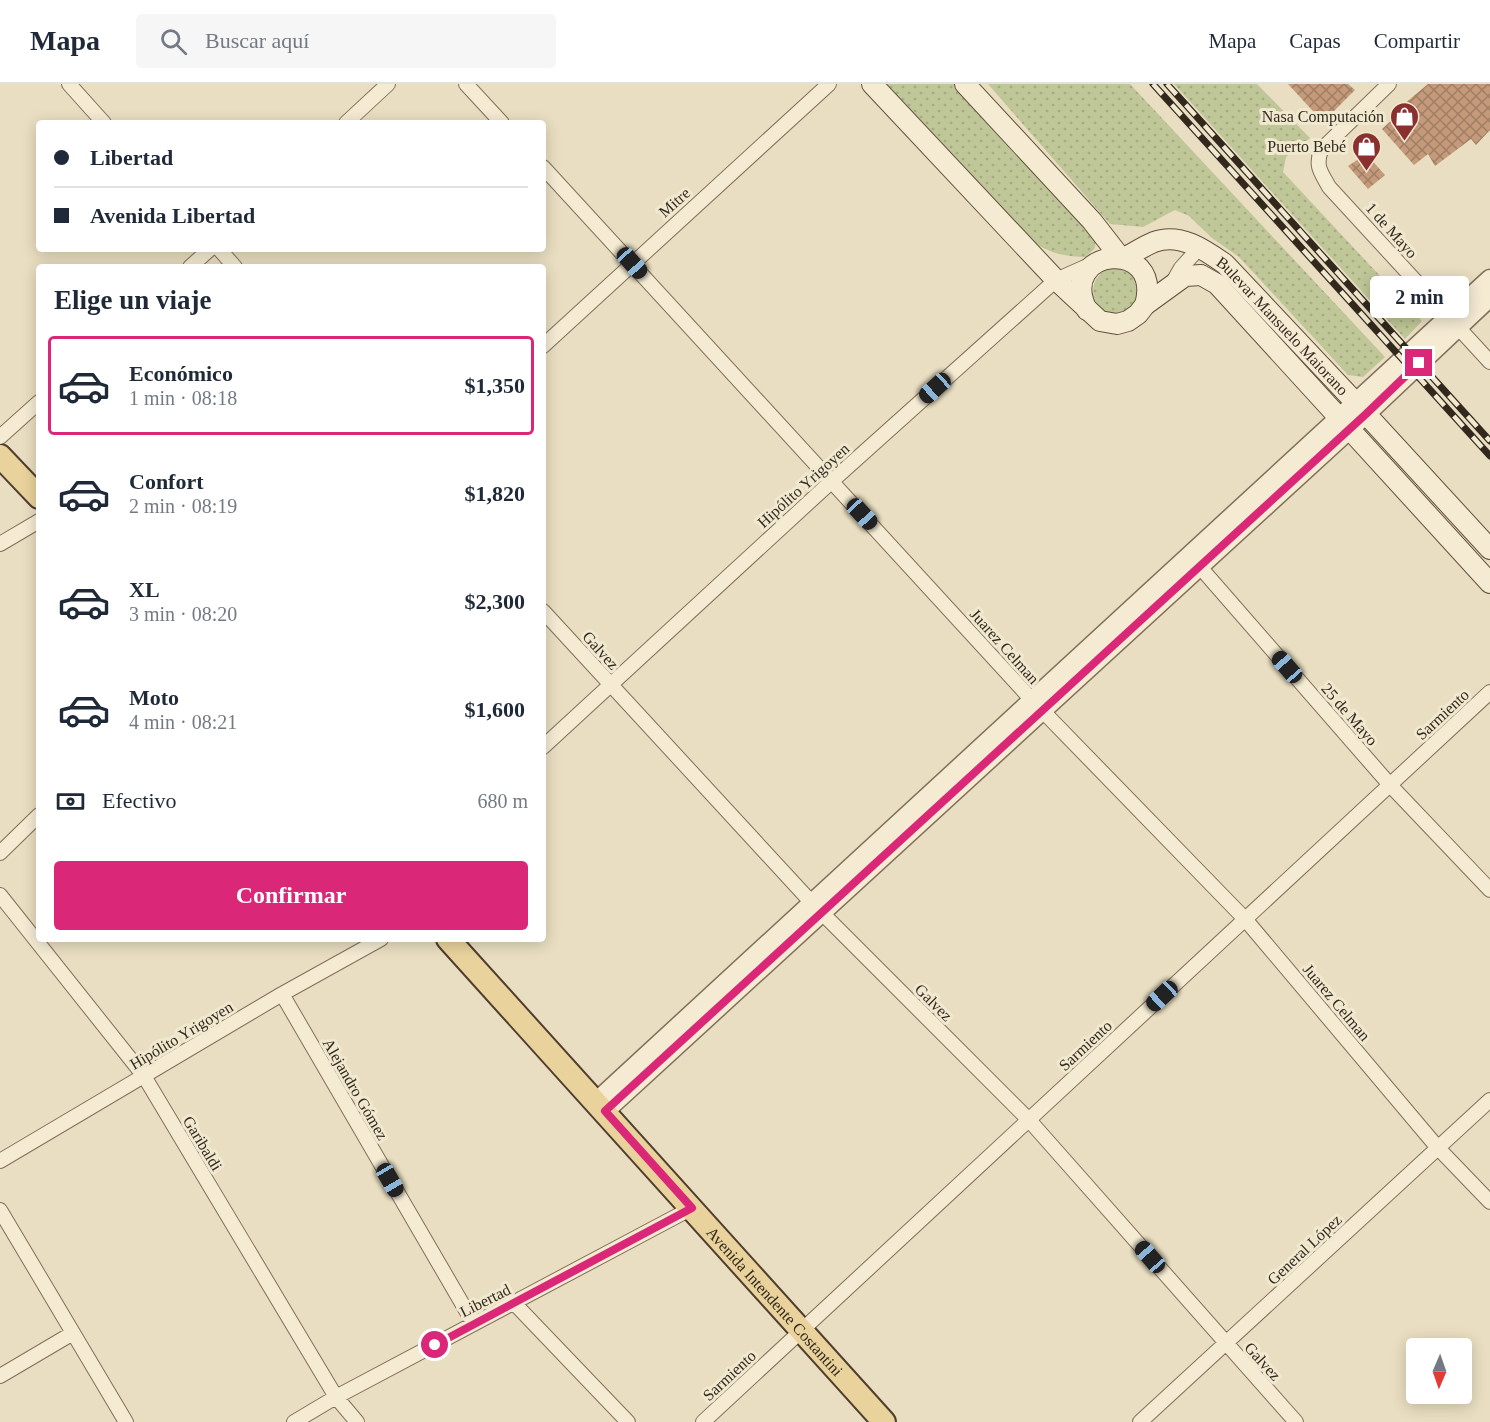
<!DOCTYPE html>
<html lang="es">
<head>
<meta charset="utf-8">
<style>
	body { margin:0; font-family:"Times New Roman",serif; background:#f6f6f7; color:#1f2937; height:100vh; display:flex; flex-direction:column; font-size:22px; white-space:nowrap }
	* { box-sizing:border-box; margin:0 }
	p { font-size:20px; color:#747a83 }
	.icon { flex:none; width:33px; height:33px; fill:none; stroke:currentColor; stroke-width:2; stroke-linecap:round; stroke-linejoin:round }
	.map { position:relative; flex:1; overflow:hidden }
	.side { position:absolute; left:36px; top:180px; width:510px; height:678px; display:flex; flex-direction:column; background:#fff; border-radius:6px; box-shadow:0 3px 15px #0003 }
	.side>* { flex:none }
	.banner { position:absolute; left:36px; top:36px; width:510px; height:132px; border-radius:6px; box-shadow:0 3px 15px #0003; display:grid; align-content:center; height:132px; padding:0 18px; background:#fff }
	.needle { width:39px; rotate:182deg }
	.controls { position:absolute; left:1406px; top:1254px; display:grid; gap:12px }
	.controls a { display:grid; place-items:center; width:66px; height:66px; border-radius:6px; background:#fff; box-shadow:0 3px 15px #0003; font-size:30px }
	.end { position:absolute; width:27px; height:27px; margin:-14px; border:8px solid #db2777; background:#fff; box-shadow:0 0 0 3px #fff }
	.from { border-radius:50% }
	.bubble { position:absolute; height:42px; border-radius:6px; background:#fff; box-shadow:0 3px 15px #0003; font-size:20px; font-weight:800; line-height:42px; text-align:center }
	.car { position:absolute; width:18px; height:36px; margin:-18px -9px; border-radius:8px; box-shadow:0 0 4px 2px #0007; background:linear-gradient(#222 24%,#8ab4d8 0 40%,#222 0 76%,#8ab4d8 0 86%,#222 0) }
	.banner b { display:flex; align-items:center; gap:21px; height:57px; font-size:22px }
	.banner b+b { border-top:2px solid #e0e1e3 }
	.banner i { width:15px; height:15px; background:#1f2937 }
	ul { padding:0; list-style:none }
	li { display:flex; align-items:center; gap:18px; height:99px; margin:0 12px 9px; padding:0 6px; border:3px solid transparent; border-radius:6px }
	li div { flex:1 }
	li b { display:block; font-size:22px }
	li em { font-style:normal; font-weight:800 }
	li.current { border-color:#db2777 }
	li>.icon { width:54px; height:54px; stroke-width:1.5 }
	h2 { padding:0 18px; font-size:27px; line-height:72px }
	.pay { display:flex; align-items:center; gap:15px; height:66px; padding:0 18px; font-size:22px }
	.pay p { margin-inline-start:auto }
	.action { display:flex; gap:12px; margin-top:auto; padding:12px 18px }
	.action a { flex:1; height:69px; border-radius:6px; background:#db2777; color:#fff; font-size:24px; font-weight:800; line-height:69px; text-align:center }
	header { display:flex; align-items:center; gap:36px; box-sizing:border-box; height:84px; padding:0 30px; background:#fff; border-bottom:2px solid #e0e1e3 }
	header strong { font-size:28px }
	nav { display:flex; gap:33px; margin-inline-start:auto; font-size:21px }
	.search { width:420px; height:54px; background:#f6f6f7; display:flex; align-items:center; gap:15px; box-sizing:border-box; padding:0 21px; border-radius:6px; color:#747a83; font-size:22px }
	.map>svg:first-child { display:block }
	.park { fill:url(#park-dots) }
	.building { fill:url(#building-cross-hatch) }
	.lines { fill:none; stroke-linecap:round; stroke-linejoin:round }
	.minor-casing { stroke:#816f5b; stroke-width:16 }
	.tertiary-casing { stroke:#816f5b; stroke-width:21 }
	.secondary-casing { stroke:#62513e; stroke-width:22 }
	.primary-casing { stroke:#4f3e2f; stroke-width:26 }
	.minor { stroke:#f5ebd3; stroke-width:14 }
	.tertiary { stroke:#f5ebd3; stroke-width:18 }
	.secondary { stroke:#f5ebd3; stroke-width:20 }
	.primary { stroke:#e9d29c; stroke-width:22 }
	.rail-casing { stroke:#32281d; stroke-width:7 }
	.rail { stroke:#f1e8d0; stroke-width:4.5; stroke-dasharray:14; stroke-linecap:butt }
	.route { stroke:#db2777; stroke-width:8 }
	.labels { text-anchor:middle; stroke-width:6; stroke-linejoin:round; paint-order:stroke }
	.poi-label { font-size:16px; fill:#32281d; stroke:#f1e8d0; text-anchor:end }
	.street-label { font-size:16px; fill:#32281d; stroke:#f1e8d0 }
</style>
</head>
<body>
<header>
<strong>Mapa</strong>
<div class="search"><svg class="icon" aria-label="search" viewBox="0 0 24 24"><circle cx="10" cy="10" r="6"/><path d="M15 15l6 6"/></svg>Buscar aquí</div>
<nav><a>Mapa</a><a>Capas</a><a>Compartir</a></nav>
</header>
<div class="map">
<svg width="1490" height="1338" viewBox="0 0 1490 1338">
	<defs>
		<pattern id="park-dots" width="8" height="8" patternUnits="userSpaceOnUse" patternTransform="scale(1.5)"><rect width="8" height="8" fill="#bfc697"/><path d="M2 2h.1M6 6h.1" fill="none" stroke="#a5aa82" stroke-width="1.8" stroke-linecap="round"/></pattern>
		<pattern id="building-cross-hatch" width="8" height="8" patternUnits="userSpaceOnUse" patternTransform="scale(1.5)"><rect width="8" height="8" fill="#c49a7b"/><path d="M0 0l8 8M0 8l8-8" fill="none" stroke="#a07e64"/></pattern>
	</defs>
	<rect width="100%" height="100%" fill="#e9dec1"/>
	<!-- park -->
	<path class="park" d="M882 0H957L1096 153 1095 164 1086 173C1063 173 1048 168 1029 156Z
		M988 0H1130L1385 273 1363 293 1348 291 1239 173 1212 154 1189 132 1175 126 1143 143 1110 140Z
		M1174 0H1257L1310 54 1286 73 1283 88 1422 237 1405 255Z
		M1093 207a23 23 0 1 1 46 0a23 23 0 1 1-46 0Z"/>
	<!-- building -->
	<path class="building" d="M1288 0H1348L1355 6 1323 38Z
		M1428 0H1490V46L1476 61 1471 55 1435 82 1428 70 1414 81 1382 45 1394 34 1391 31Z
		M1366 70 1385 91 1368 105 1348 82Z"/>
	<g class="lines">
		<defs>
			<path id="minor" d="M69 0 104 39
				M466 0 502 39
				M1389 0 1321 66C1315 83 1321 88 1329 103L1490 278
				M346 39 388 0
				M543 83 1032 616 1245 835 1438 1064 1490 1118
				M219 165 235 183
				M190 183 210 165
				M1173 198 1181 184 1200 163
				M543 262 829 0
				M0 353 39 318
				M0 460 39 437
				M1193 475 1390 701 1490 806
				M543 527 812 819 1029 1036 1296 1338
				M543 663 832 397 1056 196 1092 180
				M0 769 39 731
				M0 811 144 992 336 1313 357 1338
				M282 910 474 1240
				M0 1077 282 910 381 855
				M0 1126 126 1338
				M514 1219 628 1338
				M0 1292 73 1249
				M294 1338 336 1313 692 1124
				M703 1338 1490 608
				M1140 1338 1490 1016"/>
			<path id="tertiary" d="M596 1018 1490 195
				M605 1027 1366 330 1490 213"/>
			<g id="secondary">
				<path d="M872 0 1056 196 1100 237 1117 240 1128 237 1138 230 1145 221 1185 192 1201 191 1217 200 1490 499"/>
				<path d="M965 0 1092 137 1120 173"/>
				<path id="s1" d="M1124 174C1134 169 1144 162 1154 158 1180 148 1205 166 1225 180L1355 318 1490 465"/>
				<path d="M1087 226C1056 163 1164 153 1145 221"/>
			</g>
			<g id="primary">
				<path d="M0 372 39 413"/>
				<path id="s2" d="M448 855 884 1338"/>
			</g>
		</defs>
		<!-- minor casing -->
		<use href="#minor" class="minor-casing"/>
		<!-- tertiary casing -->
		<use href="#tertiary" class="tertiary-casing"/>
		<!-- secondary casing -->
		<use href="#secondary" class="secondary-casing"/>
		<!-- primary casing -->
		<use href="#primary" class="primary-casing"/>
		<!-- minor -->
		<use href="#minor" class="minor"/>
		<!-- tertiary -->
		<use href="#tertiary" class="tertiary"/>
		<!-- secondary -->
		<use href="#secondary" class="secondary"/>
		<!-- primary -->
		<use href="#primary" class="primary"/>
		<defs>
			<path id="rail" d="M1153 0 1490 372
				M1167 0 1490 357"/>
		</defs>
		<!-- rail casing -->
		<use href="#rail" class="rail-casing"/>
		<!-- rail -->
		<use href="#rail" class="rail"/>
	</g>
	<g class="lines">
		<!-- route -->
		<path class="route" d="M435 1261 692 1124 605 1027 1366 330 1419 279"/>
	</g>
	<!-- icons -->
	<defs>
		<symbol id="shop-pin" viewBox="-11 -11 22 30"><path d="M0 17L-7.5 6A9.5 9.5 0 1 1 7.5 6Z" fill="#8a3130" stroke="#f1e8d0"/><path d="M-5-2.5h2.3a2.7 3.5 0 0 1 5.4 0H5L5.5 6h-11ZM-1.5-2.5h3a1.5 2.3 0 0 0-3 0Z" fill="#fff"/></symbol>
	</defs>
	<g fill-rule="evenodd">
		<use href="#shop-pin" x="1388" y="16" width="33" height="45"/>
		<use href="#shop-pin" x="1350" y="46" width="33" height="45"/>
	</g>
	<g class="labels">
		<!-- poi labels -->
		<g class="poi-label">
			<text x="1384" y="38">Nasa Computación</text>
			<text x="1346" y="68">Puerto Bebé</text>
		</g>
		<!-- street labels -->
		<g class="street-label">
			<text transform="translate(674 118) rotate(-42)" y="6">Mitre</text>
			<text transform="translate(1392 146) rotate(48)" y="6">1 de Mayo</text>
			<text dy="6" stroke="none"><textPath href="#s1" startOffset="196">Bulevar Mansuelo Maiorano</textPath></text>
			<text transform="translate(803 401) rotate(-42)" y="6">Hipólito Yrigoyen</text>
			<text transform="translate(1005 562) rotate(48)" y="6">Juarez Celman</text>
			<text transform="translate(601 566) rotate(48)" y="6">Galvez</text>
			<text transform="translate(1350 630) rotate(49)" y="6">25 de Mayo</text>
			<text transform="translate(1442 630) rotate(-43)" y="6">Sarmiento</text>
			<text transform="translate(934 918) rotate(45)" y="6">Galvez</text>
			<text transform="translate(1337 918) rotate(50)" y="6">Juarez Celman</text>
			<text transform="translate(181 951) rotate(-31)" y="6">Hipólito Yrigoyen</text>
			<text transform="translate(1085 961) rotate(-43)" y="6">Sarmiento</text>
			<text transform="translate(356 1005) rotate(60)" y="6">Alejandro Gómez</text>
			<text transform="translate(203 1059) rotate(59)" y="6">Garibaldi</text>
			<text transform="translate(1304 1165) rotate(-43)" y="6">General López</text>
			<text transform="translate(485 1216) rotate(-27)" y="6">Libertad</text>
			<text dy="6" stroke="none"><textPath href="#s2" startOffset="488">Avenida Intendente Costantini</textPath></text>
			<text transform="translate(1263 1277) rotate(48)" y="6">Galvez</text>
			<text transform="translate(729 1291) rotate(-43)" y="6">Sarmiento</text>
		</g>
	</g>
</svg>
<div class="controls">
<a><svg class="needle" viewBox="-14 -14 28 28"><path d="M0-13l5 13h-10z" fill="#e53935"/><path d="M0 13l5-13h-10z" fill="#747a83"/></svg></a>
</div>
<i class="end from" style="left:435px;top:1261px"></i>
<i class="end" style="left:1419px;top:279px"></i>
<div class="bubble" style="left:1370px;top:192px;width:99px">2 min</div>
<i class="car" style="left:632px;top:179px;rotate:138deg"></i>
<i class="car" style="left:935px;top:304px;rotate:228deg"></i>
<i class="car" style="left:862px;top:430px;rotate:137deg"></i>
<i class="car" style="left:1287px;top:583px;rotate:319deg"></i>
<i class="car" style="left:1162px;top:912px;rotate:227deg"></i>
<i class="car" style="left:390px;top:1096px;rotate:150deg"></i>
<i class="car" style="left:1150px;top:1173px;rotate:319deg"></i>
<div class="banner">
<b><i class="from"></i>Libertad</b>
<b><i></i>Avenida Libertad</b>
</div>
<section class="side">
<h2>Elige un viaje</h2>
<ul>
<li class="current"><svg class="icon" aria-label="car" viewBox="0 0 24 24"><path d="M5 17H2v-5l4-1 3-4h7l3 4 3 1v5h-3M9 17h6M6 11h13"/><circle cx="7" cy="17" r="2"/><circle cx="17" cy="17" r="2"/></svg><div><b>Económico</b><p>1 min · 08:18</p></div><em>$1,350</em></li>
<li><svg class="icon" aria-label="car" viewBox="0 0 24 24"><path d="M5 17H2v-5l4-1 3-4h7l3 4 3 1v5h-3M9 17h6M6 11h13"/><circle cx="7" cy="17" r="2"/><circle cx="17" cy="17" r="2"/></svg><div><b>Confort</b><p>2 min · 08:19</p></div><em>$1,820</em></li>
<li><svg class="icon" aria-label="car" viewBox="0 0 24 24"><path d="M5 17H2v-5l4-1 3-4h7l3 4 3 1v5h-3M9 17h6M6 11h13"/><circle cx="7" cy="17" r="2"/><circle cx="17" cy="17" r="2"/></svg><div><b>XL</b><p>3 min · 08:20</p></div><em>$2,300</em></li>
<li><svg class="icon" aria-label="car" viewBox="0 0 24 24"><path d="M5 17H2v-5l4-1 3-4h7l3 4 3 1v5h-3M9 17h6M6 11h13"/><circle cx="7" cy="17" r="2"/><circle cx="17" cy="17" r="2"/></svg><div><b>Moto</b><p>4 min · 08:21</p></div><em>$1,600</em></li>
</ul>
<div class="pay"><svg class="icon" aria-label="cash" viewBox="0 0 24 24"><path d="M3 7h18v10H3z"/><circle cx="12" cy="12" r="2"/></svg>Efectivo<p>680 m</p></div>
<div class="action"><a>Confirmar</a></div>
</section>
</div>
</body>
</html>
